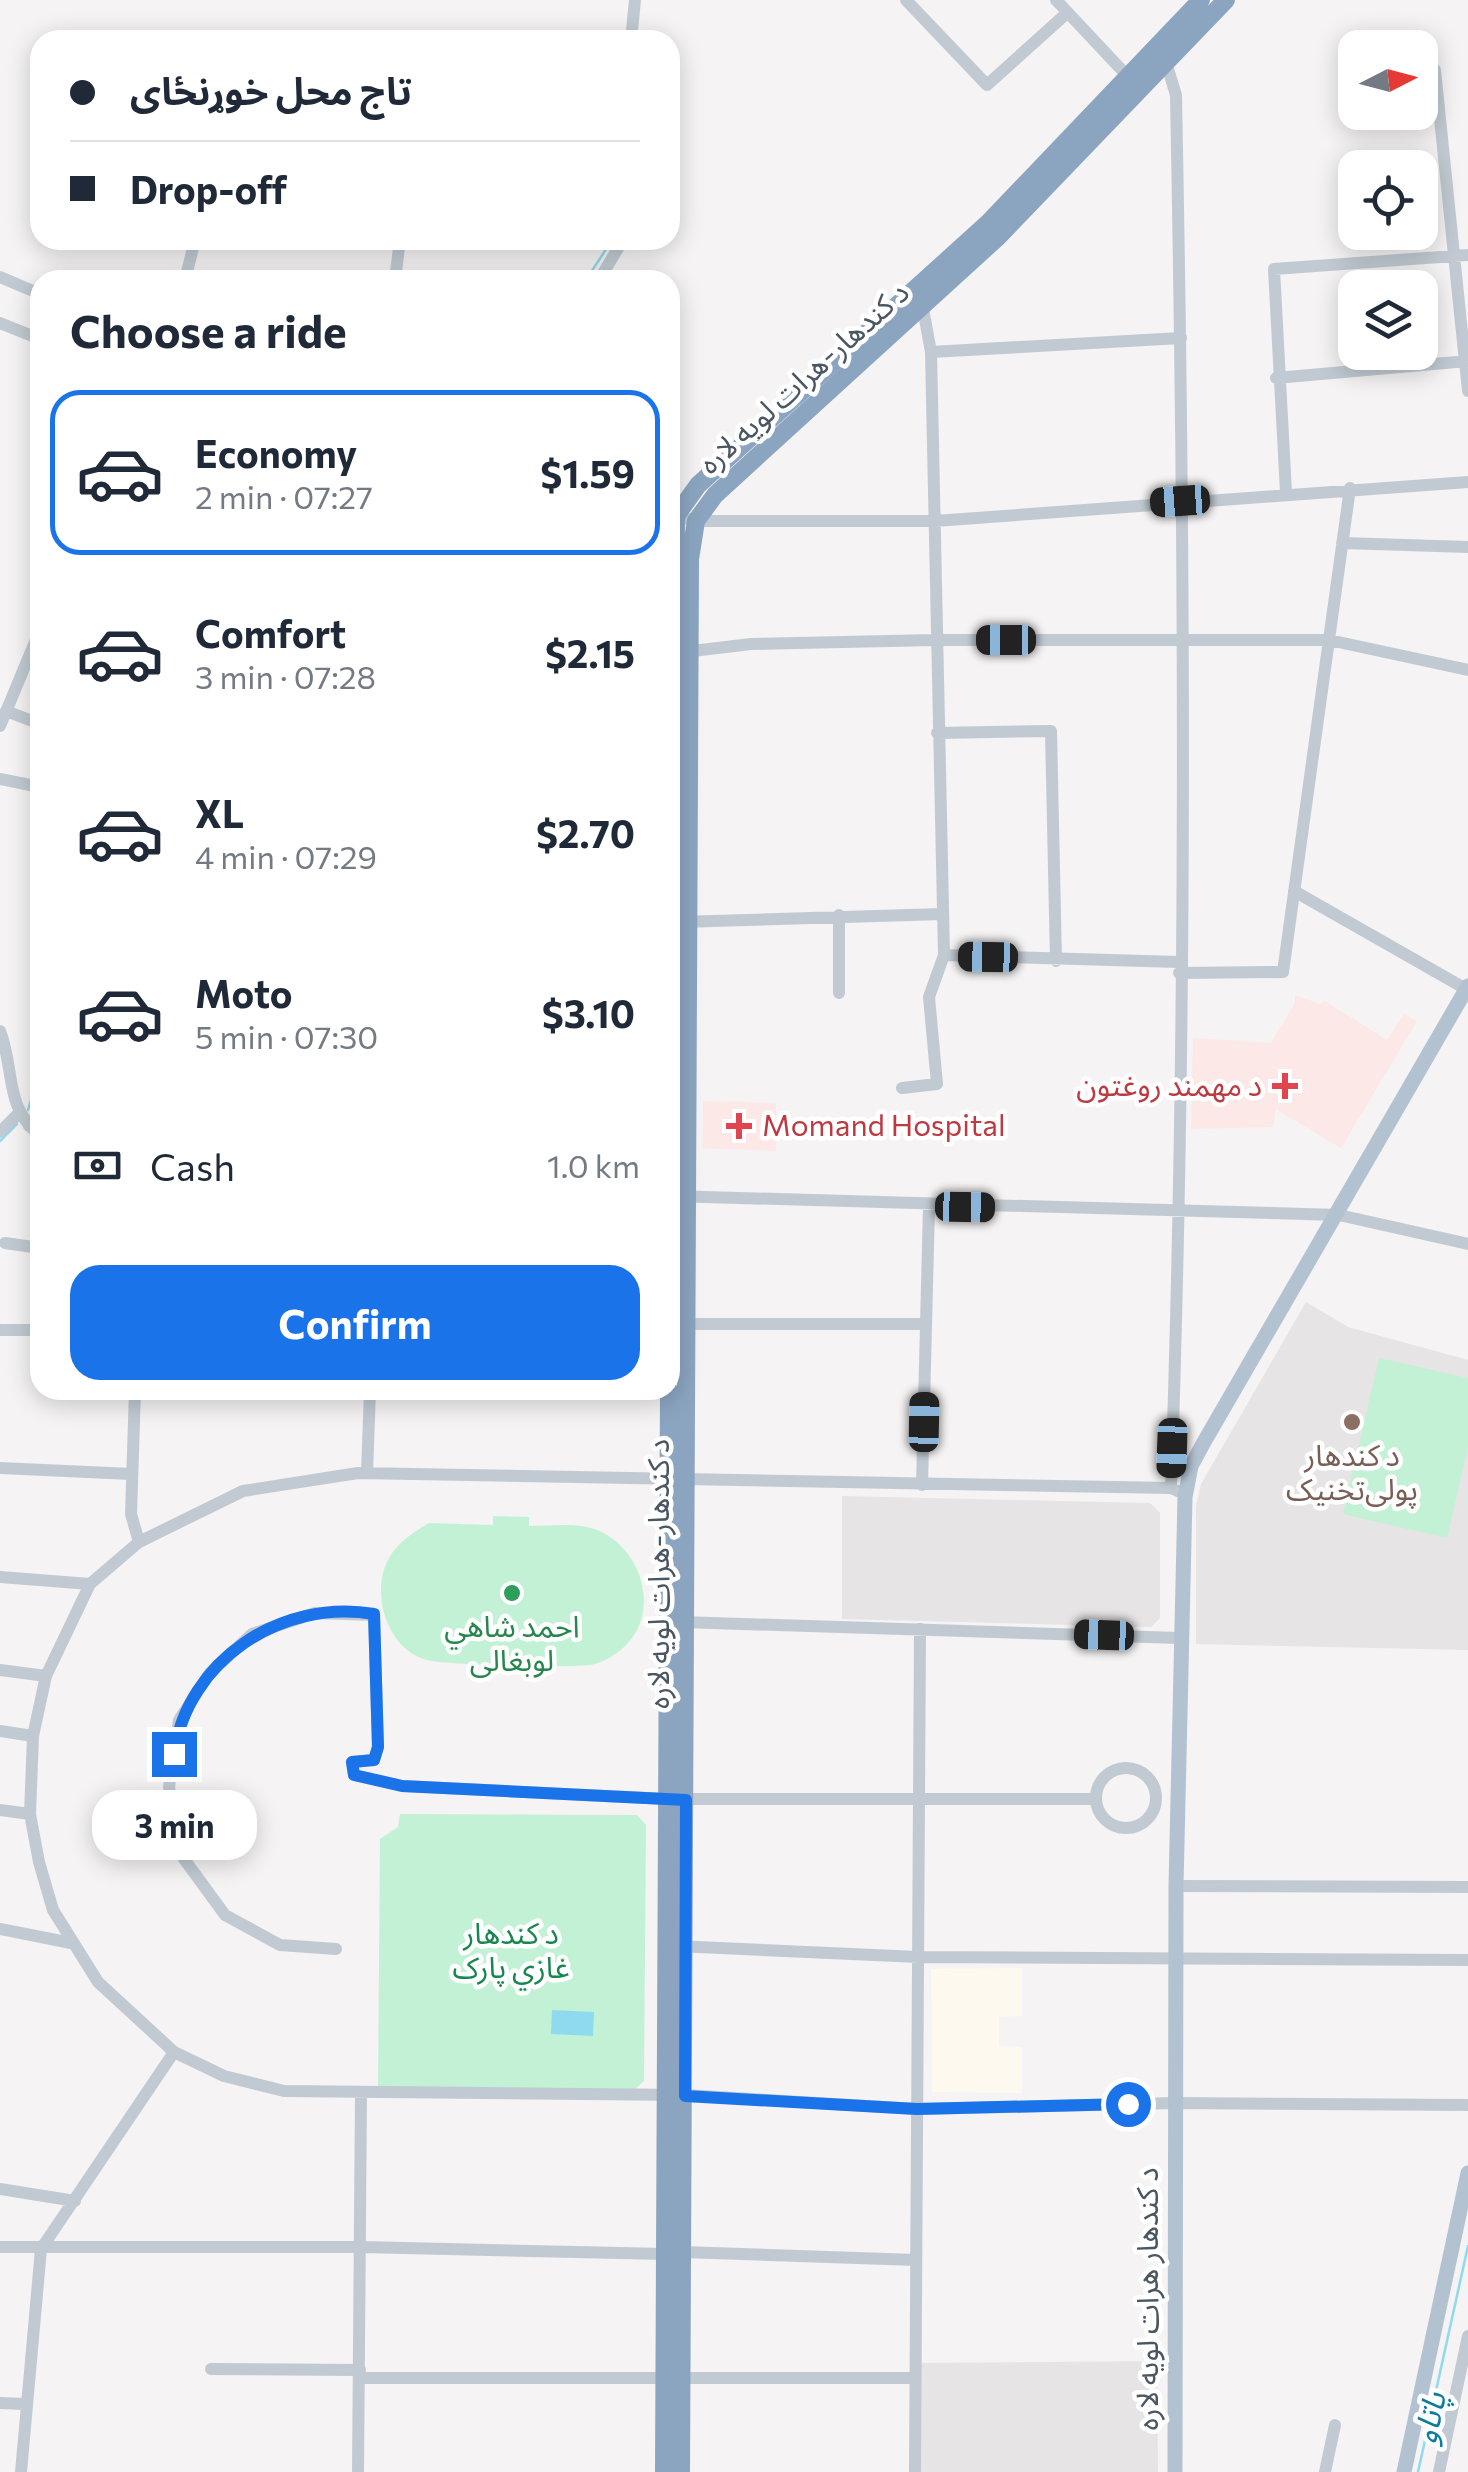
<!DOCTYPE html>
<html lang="en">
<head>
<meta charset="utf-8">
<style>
	body { margin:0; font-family:Commissioner,"Noto Sans Arabic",sans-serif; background:#f6f6f7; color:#1f2937; height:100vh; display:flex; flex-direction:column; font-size:38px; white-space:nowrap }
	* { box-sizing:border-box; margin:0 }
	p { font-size:32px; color:#747a83 }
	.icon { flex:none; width:55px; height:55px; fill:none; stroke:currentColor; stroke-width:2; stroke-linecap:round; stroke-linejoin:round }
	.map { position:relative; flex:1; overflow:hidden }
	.drawer { position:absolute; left:30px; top:270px; width:650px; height:1130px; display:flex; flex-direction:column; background:#fff; border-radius:30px; box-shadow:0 5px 25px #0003 }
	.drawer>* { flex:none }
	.top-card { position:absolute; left:30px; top:30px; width:650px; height:220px; border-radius:30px; box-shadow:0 5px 25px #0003; display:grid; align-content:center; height:220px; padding:0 40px; background:#fff }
	.needle { width:65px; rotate:84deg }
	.buttons { position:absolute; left:1338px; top:30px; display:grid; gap:20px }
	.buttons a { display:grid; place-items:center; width:100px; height:100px; border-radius:20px; background:#fff; box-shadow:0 5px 25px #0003; font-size:50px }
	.end { position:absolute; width:45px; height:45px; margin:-22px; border:12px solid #1a73e8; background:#fff; box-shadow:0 0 0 5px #fff }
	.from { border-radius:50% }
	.bubble { position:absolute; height:70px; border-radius:30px; background:#fff; box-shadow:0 5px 25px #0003; font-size:32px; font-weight:700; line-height:70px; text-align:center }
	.car { position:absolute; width:30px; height:60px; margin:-30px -15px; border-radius:12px; box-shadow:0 0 8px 2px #0007; background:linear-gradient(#222 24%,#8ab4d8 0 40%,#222 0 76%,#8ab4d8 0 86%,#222 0) }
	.top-card b { display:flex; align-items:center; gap:35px; height:95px; font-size:38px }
	.top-card b+b { border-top:2px solid #e0e1e3 }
	.top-card i { width:25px; height:25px; background:#1f2937 }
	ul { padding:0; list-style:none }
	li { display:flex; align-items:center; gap:30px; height:165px; margin:0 20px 15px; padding:0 20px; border:5px solid transparent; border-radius:30px }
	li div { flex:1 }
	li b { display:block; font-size:38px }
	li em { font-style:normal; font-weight:700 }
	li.active { border-color:#1a73e8 }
	li>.icon { width:90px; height:90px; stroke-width:1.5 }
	h2 { padding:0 40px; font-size:45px; line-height:120px }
	.pay { display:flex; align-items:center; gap:25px; height:110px; padding:0 40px; font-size:38px }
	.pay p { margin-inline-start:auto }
	.button { display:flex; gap:20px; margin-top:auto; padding:20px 40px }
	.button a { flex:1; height:115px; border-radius:30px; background:#1a73e8; color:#fff; font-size:40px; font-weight:700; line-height:115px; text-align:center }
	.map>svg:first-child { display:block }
	.commercial { fill:#fdf9ef }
	.education { fill:#e6e4e5 }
	.medical { fill:#fce8e6 }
	.green { fill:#c3f1d5 }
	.water { fill:#90daee }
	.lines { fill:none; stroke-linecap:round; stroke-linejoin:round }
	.stream { stroke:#90daee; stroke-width:2.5 }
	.minor { stroke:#c1cad2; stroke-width:12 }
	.major { stroke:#b3c2d1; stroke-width:15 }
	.highway { stroke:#8ba5c1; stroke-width:18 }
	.route { stroke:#1a73e8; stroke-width:12 }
	.health-dot { fill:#e0444e; stroke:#fff; stroke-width:4 }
	.education-dot { fill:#8d6e63; stroke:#fff; stroke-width:4 }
	.leisure-dot { fill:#2e9e5b; stroke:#fff; stroke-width:4 }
	.labels { text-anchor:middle; stroke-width:9; stroke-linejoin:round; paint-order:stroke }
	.street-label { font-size:30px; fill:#4a5661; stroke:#fff }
	.health-label { font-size:30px; fill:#be3a42; stroke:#fff; text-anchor:end }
	.education-label { font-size:30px; fill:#785e54; stroke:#fff }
	.leisure-label { font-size:30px; fill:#27864d; stroke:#fff }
	.park-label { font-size:30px; fill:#17864f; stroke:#fff }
	.water-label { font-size:32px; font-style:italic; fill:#0c7c9b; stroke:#fff }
</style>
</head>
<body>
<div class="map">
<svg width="1468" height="2472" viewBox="0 0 1468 2472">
	<rect width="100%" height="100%" fill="#f5f3f3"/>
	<!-- commercial -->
	<path class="commercial" d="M1022 1968V2016L999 2017V2046L1022 2047V2093L932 2092 931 1969Z"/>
	<!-- education -->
	<path class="education" d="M1306 1302 1348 1327 1468 1360V1650L1196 1644V1506L1201 1484Z
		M842 1496 1150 1503 1160 1513V1618L1151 1627 842 1619Z
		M1157 2361 1158 2472H919L918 2363Z"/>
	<!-- medical -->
	<path class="medical" d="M1295 995 1320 1004 1325 1001 1387 1040 1404 1014 1417 1021 1341 1148 1276 1109 1273 1127 1191 1129 1193 1038 1271 1043 1295 1003Z
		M703 1101 776 1103V1151L703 1148Z"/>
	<!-- green -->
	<path class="green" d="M1379 1358 1468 1378V1447L1447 1538 1343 1514Z
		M493 1516 529 1517V1526C549 1526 578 1522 597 1530 640 1547 661 1608 627 1644 620 1652 606 1661 595 1664 579 1669 445 1665 427 1660 386 1649 370 1592 389 1558 398 1542 414 1532 429 1523L493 1525Z
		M400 1814 637 1815 646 1825 644 2081 635 2089 378 2087 380 1839 398 1827Z"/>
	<!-- water -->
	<path class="water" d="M552 2010 594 2012 593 2036 551 2034Z"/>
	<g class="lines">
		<!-- stream -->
		<path class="stream" d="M586 280 612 240
			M28 1110 40 1069
			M0 1141 17 1124
			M1418 2472 1468 2246"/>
		<!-- minor -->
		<path class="minor" d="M906 0 987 85 1067 13
			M1056 0 1133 82
			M631 40 635 0
			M1165 59 1176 95C1185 559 1187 1024 1171 1488L1178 1491
			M1435 70 1468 391
			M0 277 40 294
			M185 280 195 240
			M395 280 400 240
			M599 280 623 240
			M922 303 931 352 944 955 1179 962
			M0 323 40 339
			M931 352 1181 338
			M1276 378 1468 361
			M1286 492 1274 269 1468 255
			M676 516 696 521H935L1468 482
			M1342 543 1468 547
			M684 652 751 644 936 640H1329L1468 670
			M6 711 40 724
			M0 726 40 630
			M937 733 1051 731 1056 961
			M0 779 40 787
			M1294 891 1466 989
			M680 922 942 914
			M1179 973 1283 972 1350 488
			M839 993V915
			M0 1031C15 1069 4 1108 40 1135
			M902 1088 937 1084 929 997 944 955
			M29 1126 40 1111
			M0 1132 18 1114
			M670 1196 1339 1215 1468 1244
			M5 1243 40 1248
			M688 1324H926
			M0 1330H40
			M135 1390 131 1514 139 1542
			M0 1468 131 1474
			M367 1473 370 1390
			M922 1485 929 1206
			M1171 1488 358 1473 243 1491 139 1542 90 1584 46 1676 33 1736 30 1814 39 1862 53 1910 98 1982 174 2052 224 2076 284 2091 685 2095 917 2109 1175 2103 1468 2105
			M0 1577 90 1584
			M681 1622 1179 1638
			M0 1670 46 1676
			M0 1731 33 1736
			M1096 1798a30 30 0 1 1 60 0a30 30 0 1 1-60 0Z
			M0 1810 30 1814
			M1176 1886 1468 1887
			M0 1929 71 1943
			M676 1946 918 1957 1468 1960
			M336 1949 280 1945 225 1915 179 1852 169 1787 179 1720 210 1673 252 1634 315 1613 374 1615 378 1747 374 1760 352 1762 354 1775 402 1786 667 1799H1096
			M0 2189 75 2201
			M0 2247H361L665 2254
			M682 2252 916 2260
			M211 2369 360 2370
			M359 2378H915
			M0 2403 25 2404
			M21 2472 41 2249 174 2052
			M358 2472 361 2093
			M915 2472 920 1629
			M1325 2472 1335 2425
			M1439 2472 1468 2336"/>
		<!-- major -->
		<path class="major" d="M1175 2472 1176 1886 1185 1497 1191 1466 1204 1442 1468 986
			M1404 2472 1468 2173"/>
		<!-- highway -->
		<path class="highway" d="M670 1145 676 516 698 485 988 223 1201 0
			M664 2472 669 1390
			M681 2472 690 559 696 521 715 495 998 237 1226 0"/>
	</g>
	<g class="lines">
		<!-- route -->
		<path class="route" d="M174 1754C187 1661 281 1598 374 1614L378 1747 374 1760 352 1762 354 1775 402 1786 686 1800 685 2096 917 2109 1128 2104"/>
	</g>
	<!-- markers -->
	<g class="health-dot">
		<path d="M1280 1071h10v10h10v10h-10v10h-10v-10h-10v-10h10z"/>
		<path d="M734 1111h10v10h10v10h-10v10h-10v-10h-10v-10h10z"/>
	</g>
	<circle class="education-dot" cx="1352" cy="1422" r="10"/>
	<circle class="leisure-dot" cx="512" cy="1593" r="10"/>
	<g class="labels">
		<!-- street labels -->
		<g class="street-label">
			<text transform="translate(804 378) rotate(-42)" y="10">د کندهار-هرات لويه لاره</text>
			<text transform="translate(659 1574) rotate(-90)" y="10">د کندهار-هرات لويه لاره</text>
			<text transform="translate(1148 2299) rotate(-90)" y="10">د کندهار هرات لویه لاره</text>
		</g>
		<!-- health labels -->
		<g class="health-label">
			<text x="1262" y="1096">د مهمند روغتون</text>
			<text x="762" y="1136" text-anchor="start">Momand Hospital</text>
		</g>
		<!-- education labels -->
		<g class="education-label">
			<text x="1352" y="1466">د کندهار<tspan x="1352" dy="34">پولی‌تخنیک</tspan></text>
		</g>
		<!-- leisure labels -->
		<g class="leisure-label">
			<text x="512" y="1637">احمد شاهي<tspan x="512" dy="34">لوبغالی</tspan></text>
		</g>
		<!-- park labels -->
		<g class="park-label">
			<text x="511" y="1944">د کندهار<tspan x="511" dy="34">غازي پارک</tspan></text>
		</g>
		<!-- water labels -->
		<g class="water-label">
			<text transform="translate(1430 2418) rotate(-78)" y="11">پاتاو</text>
		</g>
	</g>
</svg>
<div class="buttons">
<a><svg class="needle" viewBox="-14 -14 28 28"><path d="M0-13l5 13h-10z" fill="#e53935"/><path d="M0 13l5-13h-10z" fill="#747a83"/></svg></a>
<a><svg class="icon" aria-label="locate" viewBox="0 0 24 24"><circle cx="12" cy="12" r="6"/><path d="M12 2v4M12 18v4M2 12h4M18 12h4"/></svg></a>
<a><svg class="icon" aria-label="layers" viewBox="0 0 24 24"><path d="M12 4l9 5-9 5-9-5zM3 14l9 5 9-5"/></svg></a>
</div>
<i class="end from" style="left:1128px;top:2104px"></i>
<i class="end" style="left:174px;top:1754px"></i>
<div class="bubble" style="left:92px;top:1790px;width:165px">3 min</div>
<i class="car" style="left:1180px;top:501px;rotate:266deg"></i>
<i class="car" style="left:1006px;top:640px;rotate:270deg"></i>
<i class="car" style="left:988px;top:957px;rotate:271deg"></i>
<i class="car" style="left:965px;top:1207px;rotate:91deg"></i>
<i class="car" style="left:924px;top:1422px;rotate:1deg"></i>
<i class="car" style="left:1172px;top:1448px;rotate:182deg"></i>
<i class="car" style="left:1104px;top:1635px;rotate:272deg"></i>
<div class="top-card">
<b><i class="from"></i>تاج محل خوړنځای</b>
<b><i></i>Drop-off</b>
</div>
<section class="drawer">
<h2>Choose a ride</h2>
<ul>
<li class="active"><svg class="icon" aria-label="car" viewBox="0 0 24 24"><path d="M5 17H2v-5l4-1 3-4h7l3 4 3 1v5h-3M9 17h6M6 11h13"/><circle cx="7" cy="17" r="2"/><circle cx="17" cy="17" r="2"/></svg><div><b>Economy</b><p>2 min · 07:27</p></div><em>$1.59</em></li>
<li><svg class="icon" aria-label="car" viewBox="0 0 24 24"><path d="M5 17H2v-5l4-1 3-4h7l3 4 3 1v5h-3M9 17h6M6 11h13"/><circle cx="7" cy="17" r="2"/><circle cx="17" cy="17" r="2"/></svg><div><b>Comfort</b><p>3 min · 07:28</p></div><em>$2.15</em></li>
<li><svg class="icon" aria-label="car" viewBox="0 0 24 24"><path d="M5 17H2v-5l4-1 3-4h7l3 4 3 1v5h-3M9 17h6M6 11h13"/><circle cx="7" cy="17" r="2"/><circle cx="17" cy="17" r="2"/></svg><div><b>XL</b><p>4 min · 07:29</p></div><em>$2.70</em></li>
<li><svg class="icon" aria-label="car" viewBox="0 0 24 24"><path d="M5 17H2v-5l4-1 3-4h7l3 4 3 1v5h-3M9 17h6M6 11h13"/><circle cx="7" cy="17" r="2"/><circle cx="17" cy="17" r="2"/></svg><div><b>Moto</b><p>5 min · 07:30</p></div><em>$3.10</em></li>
</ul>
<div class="pay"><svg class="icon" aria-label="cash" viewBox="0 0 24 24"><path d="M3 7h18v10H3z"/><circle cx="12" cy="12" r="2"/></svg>Cash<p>1.0 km</p></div>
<div class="button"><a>Confirm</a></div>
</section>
</div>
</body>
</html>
